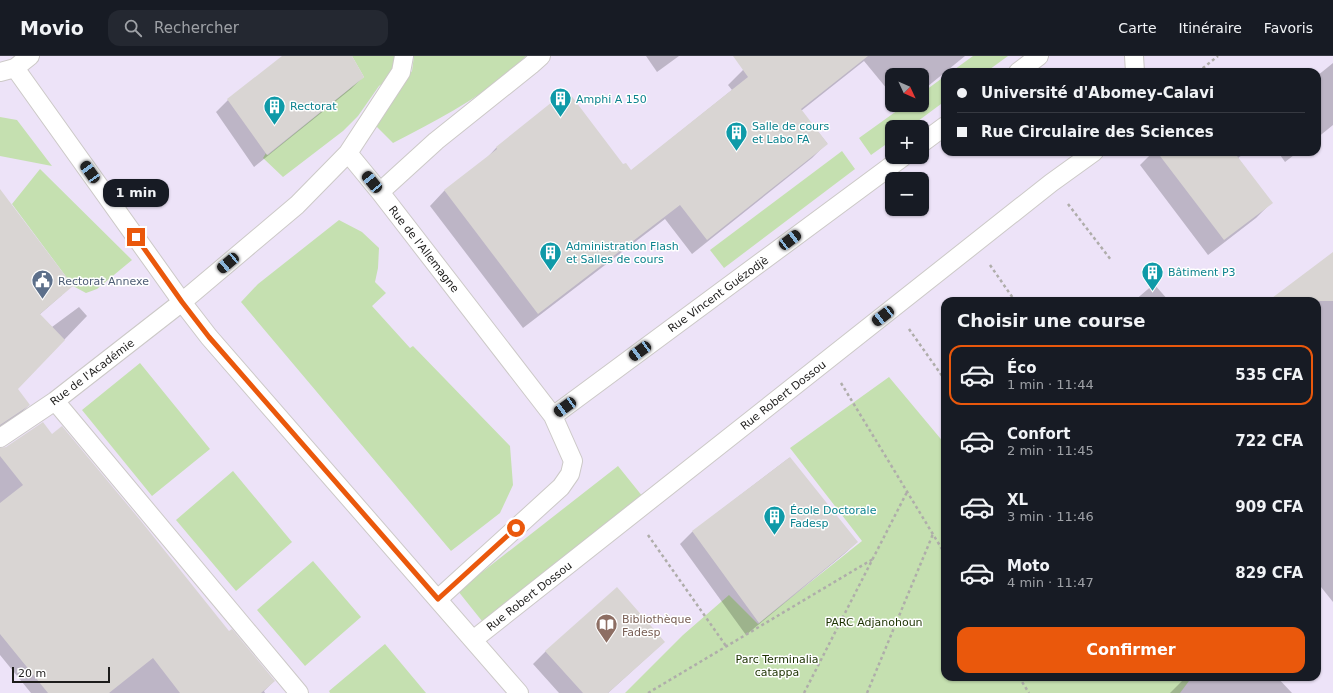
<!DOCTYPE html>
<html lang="fr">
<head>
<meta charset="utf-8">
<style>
	body { margin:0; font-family:"DejaVu Sans",sans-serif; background:#242831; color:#f1f3f6; height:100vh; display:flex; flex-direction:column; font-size:15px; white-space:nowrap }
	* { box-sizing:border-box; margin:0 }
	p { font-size:13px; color:#9ea1a6 }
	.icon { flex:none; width:22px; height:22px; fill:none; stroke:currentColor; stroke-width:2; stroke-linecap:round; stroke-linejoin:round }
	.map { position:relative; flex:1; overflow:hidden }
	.sheet { position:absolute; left:941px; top:241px; width:380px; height:384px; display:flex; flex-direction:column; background:#171b24; border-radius:12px; box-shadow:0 1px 3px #0004 }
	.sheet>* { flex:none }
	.guide { position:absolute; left:941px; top:12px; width:380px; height:88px; border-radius:12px; box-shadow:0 1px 3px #0004; display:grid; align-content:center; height:88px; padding:0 16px; background:#171b24 }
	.needle { width:26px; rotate:134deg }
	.controls { position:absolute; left:885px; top:12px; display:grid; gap:8px }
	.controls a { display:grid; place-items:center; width:44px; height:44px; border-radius:8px; background:#171b24; box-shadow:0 1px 3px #0004; font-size:20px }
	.scale { position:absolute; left:12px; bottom:10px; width:98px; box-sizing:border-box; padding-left:4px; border:2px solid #1d1c1b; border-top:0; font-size:11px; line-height:14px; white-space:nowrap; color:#1d1c1b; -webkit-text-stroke:3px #fff; paint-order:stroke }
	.end { position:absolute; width:18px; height:18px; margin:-9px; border:5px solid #ea580c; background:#fff; box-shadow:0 0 0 2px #fff }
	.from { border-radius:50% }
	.bubble { position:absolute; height:28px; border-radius:12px; background:#171b24; box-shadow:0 1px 3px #0004; font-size:13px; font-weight:700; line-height:28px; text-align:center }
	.car { position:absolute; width:12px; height:24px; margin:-12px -6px; border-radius:5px; box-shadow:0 0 3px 1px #0007; background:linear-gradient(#222 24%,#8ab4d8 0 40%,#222 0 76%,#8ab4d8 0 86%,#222 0) }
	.guide b { display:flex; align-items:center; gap:14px; height:38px; font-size:15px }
	.guide b+b { border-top:1px solid #363941 }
	.guide i { width:10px; height:10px; background:#f1f3f6 }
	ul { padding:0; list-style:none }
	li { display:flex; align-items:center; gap:12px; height:60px; margin:0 8px 6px; padding:0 8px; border:2px solid transparent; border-radius:12px }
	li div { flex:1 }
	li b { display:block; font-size:15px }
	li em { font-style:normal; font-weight:700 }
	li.current { border-color:#ea580c }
	li>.icon { width:36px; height:36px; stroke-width:1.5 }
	h2 { padding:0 16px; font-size:18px; line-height:48px }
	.action { display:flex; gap:8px; margin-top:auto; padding:8px 16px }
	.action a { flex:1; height:46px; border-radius:12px; background:#ea580c; color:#fff; font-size:16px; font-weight:700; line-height:46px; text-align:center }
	header { display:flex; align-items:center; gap:24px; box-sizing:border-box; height:56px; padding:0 20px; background:#171b24; border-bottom:1px solid #363941 }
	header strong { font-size:19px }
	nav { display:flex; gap:22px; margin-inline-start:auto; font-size:14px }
	.search { width:280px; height:36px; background:#242831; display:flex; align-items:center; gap:10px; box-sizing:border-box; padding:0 14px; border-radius:12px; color:#9ea1a6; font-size:15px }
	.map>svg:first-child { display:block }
	.education { fill:#ede3f8; fill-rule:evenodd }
	.green { fill:#c5e0b0 }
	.shadow { fill:#0003 }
	.building { fill:#d9d5d3 }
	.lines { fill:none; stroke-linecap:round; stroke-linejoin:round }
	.service-casing { stroke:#ccc9c7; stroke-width:20 }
	.path { stroke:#afadaa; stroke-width:2.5; stroke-dasharray:3 3; stroke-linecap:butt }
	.service { stroke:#fff; stroke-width:18 }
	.route { stroke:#ea580c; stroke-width:5 }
	.labels { text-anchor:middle; stroke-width:3; stroke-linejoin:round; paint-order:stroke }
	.culture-label { font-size:11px; fill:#0d838f; stroke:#fff; text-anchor:start }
	.street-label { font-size:11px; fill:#1d1c1b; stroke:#fff }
	.service-label { font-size:11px; fill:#4e5e75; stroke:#fff; text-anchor:start }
	.education-label { font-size:11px; fill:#785e54; stroke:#fff; text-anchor:start }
	.park-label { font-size:11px; fill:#1c3201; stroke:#fff }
</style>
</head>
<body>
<header>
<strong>Movio</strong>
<div class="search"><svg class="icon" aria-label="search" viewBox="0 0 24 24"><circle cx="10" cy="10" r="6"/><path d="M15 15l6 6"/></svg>Rechercher</div>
<nav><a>Carte</a><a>Itinéraire</a><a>Favoris</a></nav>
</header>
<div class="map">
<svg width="1333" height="637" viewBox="0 0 1333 637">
	<rect width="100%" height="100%" fill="#f4f1ee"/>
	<!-- education -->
	<path class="education" d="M0 0H1333V637H0ZM945 16H1317V96H945ZM892 19H922V49H892ZM892 71H922V101H892ZM892 123H922V153H892ZM945 245H1317V621H945Z"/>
	<!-- green -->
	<path class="green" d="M352 0H400L395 18 379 30 358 60 343 75 283 121 263 102 266 97 268 99 364 21Z
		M414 0H526C489 38 439 63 393 87L376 70 379 57 412 15Z
		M973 0H1008L986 16H951Z
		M945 20V45L910 71H892V84L871 99 859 82 905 49H922V37Z
		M0 61 17 64 52 110 0 100Z
		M842 95 855 113 724 212 710 194Z
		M40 113 132 204 97 233 86 237 73 230 12 148Z
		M339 164 362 176 379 192 378 212 375 226 386 237 372 250 410 292 413 290 510 390 513 429 500 457 451 495 241 246 258 228Z
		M140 307 210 393 152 440 82 354Z
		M889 321 945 388V621H1192L1180 637H625L683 579 729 539 758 568 862 485 790 392Z
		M618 410 643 441 482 565 458 535Z
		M233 415 292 486 236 535 176 464Z
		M313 505 361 561 305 610 257 554Z
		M385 588 426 637H330L329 635Z"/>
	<!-- shadow -->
	<path class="shadow" d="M284 0H351L363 21 351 33 254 111 216 56 228 44Z
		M646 0H679L657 16Z
		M760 0H965L922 35V19H892V39L864 5 801 55 827 87 812 102 692 198 665 163 523 272 430 150 444 135 484 105 496 92 567 35 623 110 631 115 732 34 728 29 743 14Z
		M1333 7V69L1317 82V20Z
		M1153 96H1246L1238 102 1271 147 1256 162 1208 199 1140 109Z
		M1278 96H1298L1285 106Z
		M0 155 62 239 39 259 52 271 79 251 87 260 17 333 29 349 20 358 0 371Z
		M1333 197V546L1317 526V245H1269Z
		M1154 228 1169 245H1134Z
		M0 393 228 576 274 625 264 635 265 637H31L0 599Z
		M945 399V406L942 402Z
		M789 402 857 486 844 498 746 579 680 488 692 476Z
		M664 586 608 637H559L533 608 546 595Z
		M1186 621H1277L1292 637H1170Z"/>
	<!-- building -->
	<path class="building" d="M282 0H352L364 21 267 99 227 43Z
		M733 0H868L801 53 828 88 707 184 680 149 538 258 444 134 497 93 496 91 567 34 623 108 626 107 631 114 748 21Z
		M1157 96H1234L1273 147 1224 184Z
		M0 133 73 230 40 258 65 284 18 333 30 349 0 369Z
		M1333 196V245H1268Z
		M43 366 52 378 62 370 141 465 229 575 232 573 275 625 261 637H180L153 602 109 637H48L0 578V447L23 429 0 400V392L6 391Z
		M790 401 858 486 759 567 692 475Z
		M617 531 665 586 608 637H583L545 595Z"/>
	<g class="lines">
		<defs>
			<path id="service" d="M1134 0 1135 16
				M15 12 182 246 209 281 519 637
				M0 16 15 12 30 0
				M1018 16 1039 0
				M922 87 945 70
				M348 97 380 136 553 360 573 405 570 418 561 431 438 543
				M380 136 436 85 531 9 541 0
				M55 345 299 637
				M553 360 903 101
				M0 382 55 345 182 246 297 149 348 97 401 16 404 0
				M473 584 1051 127 1094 96"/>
		</defs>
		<!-- service casing -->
		<use href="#service" class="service-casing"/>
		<!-- path -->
		<path class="path" d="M1198 16 1218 0
			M1068 148 1111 204
			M990 209 1015 245
			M909 273 945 324
			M841 327 945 498
			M648 479 726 590
			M1019 621 1029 637
			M648 637 873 503
			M804 637 907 436
			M867 637 933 478"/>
		<!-- service -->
		<use href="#service" class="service"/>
	</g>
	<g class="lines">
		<!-- route -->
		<path class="route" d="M136 181 182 246 209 281 438 543 516 472"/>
	</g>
	<!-- icons -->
	<defs>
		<symbol id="building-pin" viewBox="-11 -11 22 30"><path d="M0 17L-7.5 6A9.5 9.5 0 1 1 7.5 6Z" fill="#0f9aa8" stroke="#fff"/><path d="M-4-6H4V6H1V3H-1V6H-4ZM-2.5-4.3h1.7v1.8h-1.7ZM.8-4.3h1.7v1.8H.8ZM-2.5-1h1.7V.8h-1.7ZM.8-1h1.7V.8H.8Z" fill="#fff"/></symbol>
		<symbol id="civic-pin" viewBox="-11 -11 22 30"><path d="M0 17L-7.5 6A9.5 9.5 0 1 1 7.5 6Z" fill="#5c6f8a" stroke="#fff"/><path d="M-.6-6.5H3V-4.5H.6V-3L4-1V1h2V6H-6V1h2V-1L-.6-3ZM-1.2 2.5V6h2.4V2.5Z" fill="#fff"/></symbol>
		<symbol id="library-pin" viewBox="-11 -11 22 30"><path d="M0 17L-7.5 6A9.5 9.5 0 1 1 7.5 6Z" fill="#8d6e63" stroke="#fff"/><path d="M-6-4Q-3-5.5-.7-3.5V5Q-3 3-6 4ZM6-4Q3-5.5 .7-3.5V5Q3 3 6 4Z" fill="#fff"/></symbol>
	</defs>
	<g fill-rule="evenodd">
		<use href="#building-pin" x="548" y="30" width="25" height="34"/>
		<use href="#building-pin" x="262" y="38" width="25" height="34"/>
		<use href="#building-pin" x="724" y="64" width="25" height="34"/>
		<use href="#building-pin" x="538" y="184" width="25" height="34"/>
		<use href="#building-pin" x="1140" y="204" width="25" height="34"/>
		<use href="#civic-pin" x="30" y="212" width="25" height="34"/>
		<use href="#building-pin" x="762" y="448" width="25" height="34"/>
		<use href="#library-pin" x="594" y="556" width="25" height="34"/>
	</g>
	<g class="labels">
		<!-- culture labels -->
		<g class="culture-label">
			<text x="576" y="47">Amphi A 150</text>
			<text x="290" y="54">Rectorat</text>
			<text x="752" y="74">Salle de cours<tspan x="752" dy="13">et Labo FA</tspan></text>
			<text x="566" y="194">Administration Flash<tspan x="566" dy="13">et Salles de cours</tspan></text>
			<text x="1168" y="220">Bâtiment P3</text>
			<text x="790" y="458">École Doctorale<tspan x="790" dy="13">Fadesp</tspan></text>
		</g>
		<!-- street labels -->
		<g class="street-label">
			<text transform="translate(424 193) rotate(52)" y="4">Rue de l'Allemagne</text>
			<text transform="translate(718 238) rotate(-36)" y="4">Rue Vincent Guézodjè</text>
			<text transform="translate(92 316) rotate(-37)" y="4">Rue de l'Académie</text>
			<text transform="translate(783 339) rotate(-38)" y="4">Rue Robert Dossou</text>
			<text transform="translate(529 540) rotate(-38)" y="4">Rue Robert Dossou</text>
		</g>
		<!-- service labels -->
		<g class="service-label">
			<text x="58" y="229">Rectorat Annexe</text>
		</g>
		<!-- education labels -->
		<g class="education-label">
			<text x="622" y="567">Bibliothèque<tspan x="622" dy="13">Fadesp</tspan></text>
		</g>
		<!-- park labels -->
		<g class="park-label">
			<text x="874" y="570">PARC Adjanohoun</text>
			<text x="777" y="607">Parc Terminalia<tspan x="777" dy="13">catappa</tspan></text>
		</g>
	</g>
</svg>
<div class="controls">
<a><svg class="needle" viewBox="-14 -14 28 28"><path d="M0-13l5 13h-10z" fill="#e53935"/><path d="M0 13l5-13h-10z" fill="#9ea1a6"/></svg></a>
<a>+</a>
<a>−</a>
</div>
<div class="scale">20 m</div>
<i class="end from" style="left:516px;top:472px"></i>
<i class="end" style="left:136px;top:181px"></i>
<div class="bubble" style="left:103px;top:123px;width:66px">1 min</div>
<i class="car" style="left:90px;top:116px;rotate:325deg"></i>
<i class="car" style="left:372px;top:126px;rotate:321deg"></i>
<i class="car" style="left:790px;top:184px;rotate:53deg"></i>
<i class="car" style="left:228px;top:207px;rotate:230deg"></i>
<i class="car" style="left:883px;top:260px;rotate:232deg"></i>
<i class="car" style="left:640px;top:295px;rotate:234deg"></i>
<i class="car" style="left:565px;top:351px;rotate:234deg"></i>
<div class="guide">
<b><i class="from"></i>Université d'Abomey-Calavi</b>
<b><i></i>Rue Circulaire des Sciences</b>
</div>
<section class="sheet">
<h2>Choisir une course</h2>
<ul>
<li class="current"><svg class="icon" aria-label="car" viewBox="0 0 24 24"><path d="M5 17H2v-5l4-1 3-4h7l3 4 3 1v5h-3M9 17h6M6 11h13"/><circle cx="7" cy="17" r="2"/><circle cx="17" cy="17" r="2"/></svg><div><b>Éco</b><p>1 min · 11:44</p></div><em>535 CFA</em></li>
<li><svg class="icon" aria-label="car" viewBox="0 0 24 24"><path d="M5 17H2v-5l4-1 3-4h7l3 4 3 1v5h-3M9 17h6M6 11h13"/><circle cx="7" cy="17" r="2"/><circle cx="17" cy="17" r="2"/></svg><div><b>Confort</b><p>2 min · 11:45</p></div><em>722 CFA</em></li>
<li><svg class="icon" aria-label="car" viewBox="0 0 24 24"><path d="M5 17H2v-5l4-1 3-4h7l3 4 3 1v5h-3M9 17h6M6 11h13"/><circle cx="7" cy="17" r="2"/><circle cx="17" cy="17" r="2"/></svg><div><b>XL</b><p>3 min · 11:46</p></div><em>909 CFA</em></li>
<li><svg class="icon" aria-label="car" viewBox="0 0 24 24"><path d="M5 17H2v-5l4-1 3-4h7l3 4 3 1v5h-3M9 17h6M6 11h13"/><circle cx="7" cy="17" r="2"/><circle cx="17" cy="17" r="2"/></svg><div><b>Moto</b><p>4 min · 11:47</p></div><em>829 CFA</em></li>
</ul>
<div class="action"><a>Confirmer</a></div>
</section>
</div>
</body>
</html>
